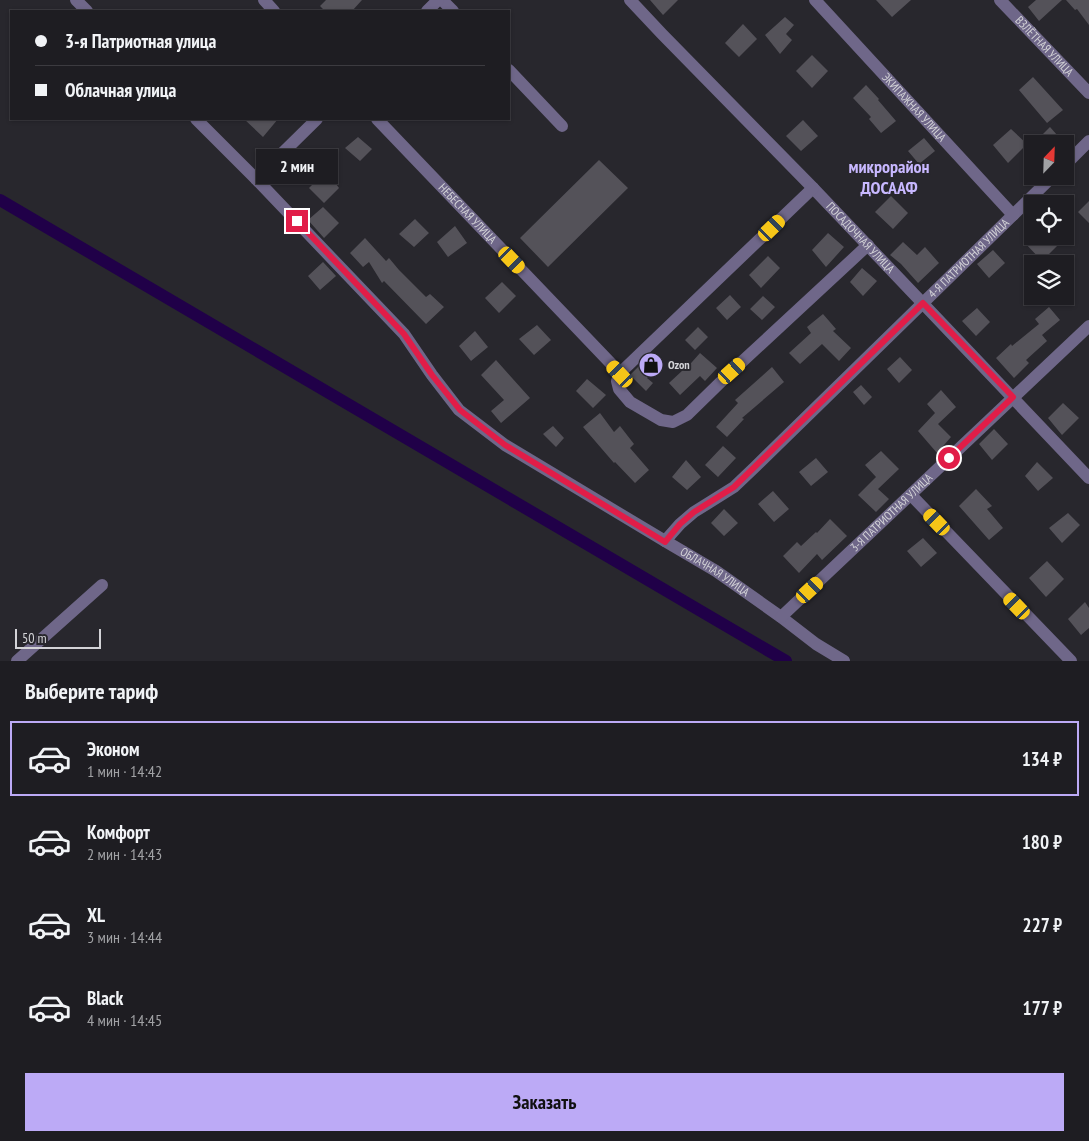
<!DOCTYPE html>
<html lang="ru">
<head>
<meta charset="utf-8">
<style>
	body { margin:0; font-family:"PT Sans Narrow",sans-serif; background:#26262a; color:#f1f3f6; height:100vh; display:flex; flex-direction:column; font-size:19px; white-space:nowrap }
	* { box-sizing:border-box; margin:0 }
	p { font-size:16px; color:#a1a2a5 }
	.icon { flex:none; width:28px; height:28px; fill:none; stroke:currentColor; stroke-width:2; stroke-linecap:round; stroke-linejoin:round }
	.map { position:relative; height:661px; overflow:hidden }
	.sheet { display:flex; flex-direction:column; background:#1e1d22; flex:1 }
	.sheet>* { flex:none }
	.top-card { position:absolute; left:10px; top:10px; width:500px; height:110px; border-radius:0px; box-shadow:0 1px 4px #0004,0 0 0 1px #3c3b40; display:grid; align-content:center; height:110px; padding:0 25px; background:#1e1d22 }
	.needle { width:32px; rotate:23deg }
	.buttons { position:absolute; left:1024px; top:135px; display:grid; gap:10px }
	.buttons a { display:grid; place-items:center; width:50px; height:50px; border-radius:0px; background:#1e1d22; box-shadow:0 1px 4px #0004,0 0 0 1px #3c3b40; font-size:25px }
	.scale { position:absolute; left:15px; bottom:12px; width:86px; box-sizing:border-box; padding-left:5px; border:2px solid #d3d3d7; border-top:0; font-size:14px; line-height:18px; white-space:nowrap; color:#d3d3d7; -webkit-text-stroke:4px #28272d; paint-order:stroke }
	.end { position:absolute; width:22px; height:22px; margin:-11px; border:6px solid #e11d48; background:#fff; box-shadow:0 0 0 2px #fff }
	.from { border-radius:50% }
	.bubble { position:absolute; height:35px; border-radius:0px; background:#1e1d22; box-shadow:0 1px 4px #0004,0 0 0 1px #3c3b40; font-size:16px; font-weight:700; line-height:35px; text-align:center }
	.car { position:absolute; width:15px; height:30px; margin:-15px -8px; border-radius:6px; box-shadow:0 0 4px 1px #0007; background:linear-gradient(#f5c518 24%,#345 0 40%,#f5c518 0 76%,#345 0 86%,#f5c518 0) }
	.top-card b { display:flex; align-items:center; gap:18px; height:48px; font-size:19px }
	.top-card b+b { border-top:1px solid #3c3b40 }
	.top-card i { width:12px; height:12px; background:#f1f3f6 }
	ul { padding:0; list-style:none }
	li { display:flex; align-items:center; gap:15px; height:75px; margin:0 10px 8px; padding:0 15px; border:2px solid transparent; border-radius:0px }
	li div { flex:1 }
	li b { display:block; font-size:19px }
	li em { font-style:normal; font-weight:700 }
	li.active { border-color:#bcaaf6 }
	li>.icon { width:45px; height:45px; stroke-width:1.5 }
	h2 { padding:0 25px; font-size:22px; line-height:60px }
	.cta { display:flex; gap:10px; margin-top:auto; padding:10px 25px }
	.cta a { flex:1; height:58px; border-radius:0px; background:#bcaaf6; color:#111; font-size:20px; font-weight:700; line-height:58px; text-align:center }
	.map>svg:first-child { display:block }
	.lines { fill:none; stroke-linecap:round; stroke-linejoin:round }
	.canal { stroke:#200048; stroke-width:12 }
	.building { fill:#545259 }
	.minor { stroke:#6f6789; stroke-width:12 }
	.route { stroke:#e11d48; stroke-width:6 }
	.labels { text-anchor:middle; stroke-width:4; stroke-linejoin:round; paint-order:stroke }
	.street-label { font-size:12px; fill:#d3d3d7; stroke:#28272d }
	.poi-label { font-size:12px; font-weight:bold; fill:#d3d3d7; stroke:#28272d; text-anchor:start }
	.district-label { font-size:18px; font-weight:bold; fill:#c8b8ff; stroke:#28272d }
</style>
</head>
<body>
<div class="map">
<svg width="1089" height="661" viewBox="0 0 1089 661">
	<rect width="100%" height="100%" fill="#28272d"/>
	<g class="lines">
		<!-- canal -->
		<path class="canal" d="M0 200 786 661"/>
	</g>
	<!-- building -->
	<path class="building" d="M326 0H362L352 11H325L320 6Z
		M650 0H678L663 15Z
		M876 0H911L892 17Z
		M1036 0H1062L1039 21 1028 7Z
		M1066 0H1089V25L1077 9 1075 10Z
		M785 17 794 25 786 34 792 40 780 54 765 35Z
		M743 24 757 39 739 57 725 43Z
		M812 55 828 71 812 88 796 71Z
		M1033 77 1063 110 1047 123 1019 90Z
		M866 85 879 99 878 100 896 121 881 133 869 119 871 117 853 98Z
		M244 119H278L263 137Z
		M803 120 818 136 801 151 786 136Z
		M1050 127 1065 144H1033Z
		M1011 129 1027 144 1008 163 993 145Z
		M358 137 372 149 360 161 345 148Z
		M924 138 935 151 919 164 908 151Z
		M599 160 628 188 548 267 520 238Z
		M326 171 339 188 324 203 309 188Z
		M891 196 908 213 893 229 875 212Z
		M1089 201V223L1078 212Z
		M323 207 339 223 324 238 308 220Z
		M415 219 429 233 414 247 399 234Z
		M455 226 467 243 448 257 437 242Z
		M828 233 844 247 826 267 812 250Z
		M1028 236H1055L1061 242 1042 261 1023 241Z
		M365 238 386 261 389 258 399 270 426 297 430 294 444 307 426 324 384 281 382 283 369 262 363 267 350 253Z
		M903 242 917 255 925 247 939 263 918 283 901 264 890 255Z
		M993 250 1005 263 989 278 977 264Z
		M768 256 780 268 761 288 749 275Z
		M323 262 336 276 320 290 308 276Z
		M862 268 877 281 863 296 850 282Z
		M502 282 516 296 499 313 485 298Z
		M730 295 741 307 727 320 716 308Z
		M763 296 775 307 762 320 750 309Z
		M1049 307 1060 320 1042 335 1047 341 1026 360 1029 363 1014 378 996 358 1011 344 1012 346 1039 324 1035 319Z
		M977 308 990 322 976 336 962 321Z
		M823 314 836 329 833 331 851 348 839 361 822 344 800 364 789 353 811 333 807 327Z
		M537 325 551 340 534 355 519 339Z
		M698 327 708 337 695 350 685 340Z
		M475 331 488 347 471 361 459 346Z
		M700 353 717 368 705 381 700 376 680 395 669 383 683 370 684 371Z
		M900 357 912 370 899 383 887 369Z
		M496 360 530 398 501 423 491 411 504 400 481 375Z
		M639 366 649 376 647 378 653 383 646 391 630 375Z
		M772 367 784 382 742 418 744 419 727 437 716 427 738 403 735 400Z
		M587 379 606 395 593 408 576 391Z
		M861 385 872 397 864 405 853 392Z
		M941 390 956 407 938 424 951 437 937 453 918 431 935 413 927 404Z
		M1063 403 1079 418 1062 435 1048 418Z
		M600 413 614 432 620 426 634 444 630 448 649 470 635 483 615 462 614 463 583 427Z
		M553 426 564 438 556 447 543 434Z
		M994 429 1008 444 992 460 979 444Z
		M723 446 736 458 718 477 705 465Z
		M881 451 899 469 878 489 889 499 876 512 858 495 876 477 865 465Z
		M816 458 828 472 811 486 799 472Z
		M686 460 701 477 687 490 672 477Z
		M1037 462 1053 478 1038 491 1025 476Z
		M976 489 992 506 987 509 1003 528 989 540 959 506Z
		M773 491 789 509 774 522 758 504Z
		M724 509 738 523 724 536 711 523Z
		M1068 513 1080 525 1062 543 1049 528Z
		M830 519 847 536 822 560 817 554 799 573 783 556 797 542 801 546 816 532 817 533Z
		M923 538 937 553 921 567 907 551Z
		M1047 561 1064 579 1046 597 1029 578Z
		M1085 602 1089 608V628L1081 635 1068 619Z"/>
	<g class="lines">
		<!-- minor -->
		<g class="minor">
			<path d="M76 0 87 11"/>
			<path d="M264 0 274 11"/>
			<path d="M442 0 453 11"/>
			<path id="s1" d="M630 0 662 34 813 188 1089 478"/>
			<path id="s2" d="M815 0 1013 215"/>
			<path id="s3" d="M1000 0 1089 93"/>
			<path d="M427 11 438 0"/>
			<path d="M509 70 562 126"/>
			<path id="s4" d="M196 119 256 179 404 334 432 375 459 410 505 445 665 541 716 571 781 617 816 644 844 661"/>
			<path id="s5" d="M377 119 620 373"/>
			<path d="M1065 165 1089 141"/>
			<path d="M256 179 317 119"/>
			<path d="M813 188 620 373 617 381 619 389 630 402 661 420 673 422 687 415 732 371 868 245"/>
			<path d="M911 495 1071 661"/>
			<path id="s6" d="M665 541 680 524 694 512 734 487 755 467 1053 176"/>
			<path id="s7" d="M781 617 1089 326"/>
			<path d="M17 661 102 585"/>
		</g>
	</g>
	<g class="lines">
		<!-- route -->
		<path class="route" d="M297 221 404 334 432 375 460 410 505 445 665 542 680 524 694 512 734 487 923 303 1013 397 949 458"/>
	</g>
	<!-- icons -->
	<defs>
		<symbol id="shop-disc" viewBox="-11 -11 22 22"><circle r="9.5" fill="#bcaaf6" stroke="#28272d"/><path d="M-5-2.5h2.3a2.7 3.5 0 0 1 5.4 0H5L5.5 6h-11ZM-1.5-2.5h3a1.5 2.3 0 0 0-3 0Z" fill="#111"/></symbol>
	</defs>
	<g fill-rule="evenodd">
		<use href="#shop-disc" x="637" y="351" width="28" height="28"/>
	</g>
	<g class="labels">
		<!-- street labels -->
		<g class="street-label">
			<text dy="4" stroke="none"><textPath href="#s3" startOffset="64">ВЗЛЁТНАЯ УЛИЦА</textPath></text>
			<text dy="4" stroke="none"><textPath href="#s2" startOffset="146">ЭКИПАЖНАЯ УЛИЦА</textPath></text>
			<text dy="4" stroke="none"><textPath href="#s5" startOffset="131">НЕБЕСНАЯ УЛИЦА</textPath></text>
			<text dy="4" stroke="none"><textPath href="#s1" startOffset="331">ПОСАДОЧНАЯ УЛИЦА</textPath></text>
			<text dy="4" stroke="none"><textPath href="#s6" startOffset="416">4-Я ПАТРИОТНАЯ УЛИЦА</textPath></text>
			<text dy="4" stroke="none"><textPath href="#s7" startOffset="152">3-Я ПАТРИОТНАЯ УЛИЦА</textPath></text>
			<text dy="4" stroke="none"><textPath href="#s4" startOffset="696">ОБЛАЧНАЯ УЛИЦА</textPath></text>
		</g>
		<!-- poi labels -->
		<g class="poi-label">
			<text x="668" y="369">Ozon</text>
		</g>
		<!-- district labels -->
		<g class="district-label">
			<text x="889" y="173">микрорайон<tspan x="889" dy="21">ДОСААФ</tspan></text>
		</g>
	</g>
</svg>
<div class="buttons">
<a><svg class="needle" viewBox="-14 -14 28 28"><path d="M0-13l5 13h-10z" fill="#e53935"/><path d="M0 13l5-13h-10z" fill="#a1a2a5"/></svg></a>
<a><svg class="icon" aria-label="locate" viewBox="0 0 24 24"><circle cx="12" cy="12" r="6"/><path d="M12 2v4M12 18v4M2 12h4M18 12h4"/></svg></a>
<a><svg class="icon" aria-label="layers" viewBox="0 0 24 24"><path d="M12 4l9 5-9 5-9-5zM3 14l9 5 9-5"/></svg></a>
</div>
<div class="scale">50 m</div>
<i class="end from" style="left:949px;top:458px"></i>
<i class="end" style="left:297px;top:221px"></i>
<div class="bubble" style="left:256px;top:149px;width:82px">2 мин</div>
<i class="car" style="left:772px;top:228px;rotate:46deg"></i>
<i class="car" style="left:512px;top:260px;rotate:136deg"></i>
<i class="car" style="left:732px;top:371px;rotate:48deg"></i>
<i class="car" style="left:620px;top:374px;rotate:317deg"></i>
<i class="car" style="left:937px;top:522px;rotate:316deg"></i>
<i class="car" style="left:810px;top:590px;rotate:47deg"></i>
<i class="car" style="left:1017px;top:606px;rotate:316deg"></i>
<div class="top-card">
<b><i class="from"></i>3-я Патриотная улица</b>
<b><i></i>Облачная улица</b>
</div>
</div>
<section class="sheet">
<h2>Выберите тариф</h2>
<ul>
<li class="active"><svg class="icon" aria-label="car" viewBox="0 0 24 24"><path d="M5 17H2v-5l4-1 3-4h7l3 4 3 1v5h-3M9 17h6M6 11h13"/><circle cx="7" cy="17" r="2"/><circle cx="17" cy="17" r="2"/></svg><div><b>Эконом</b><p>1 мин · 14:42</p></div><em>134 ₽</em></li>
<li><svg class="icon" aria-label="car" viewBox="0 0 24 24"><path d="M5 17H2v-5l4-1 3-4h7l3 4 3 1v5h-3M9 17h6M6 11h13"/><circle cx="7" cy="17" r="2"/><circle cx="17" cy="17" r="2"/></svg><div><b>Комфорт</b><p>2 мин · 14:43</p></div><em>180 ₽</em></li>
<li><svg class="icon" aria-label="car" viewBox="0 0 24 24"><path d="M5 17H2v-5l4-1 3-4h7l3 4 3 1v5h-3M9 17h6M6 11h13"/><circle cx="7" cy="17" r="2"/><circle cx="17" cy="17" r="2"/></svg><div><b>XL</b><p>3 мин · 14:44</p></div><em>227 ₽</em></li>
<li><svg class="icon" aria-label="car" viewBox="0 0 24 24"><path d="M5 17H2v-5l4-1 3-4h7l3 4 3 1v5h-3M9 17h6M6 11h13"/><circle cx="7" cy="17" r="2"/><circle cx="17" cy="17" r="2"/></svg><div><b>Black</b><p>4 мин · 14:45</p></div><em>177 ₽</em></li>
</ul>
<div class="cta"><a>Заказать</a></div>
</section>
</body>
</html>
